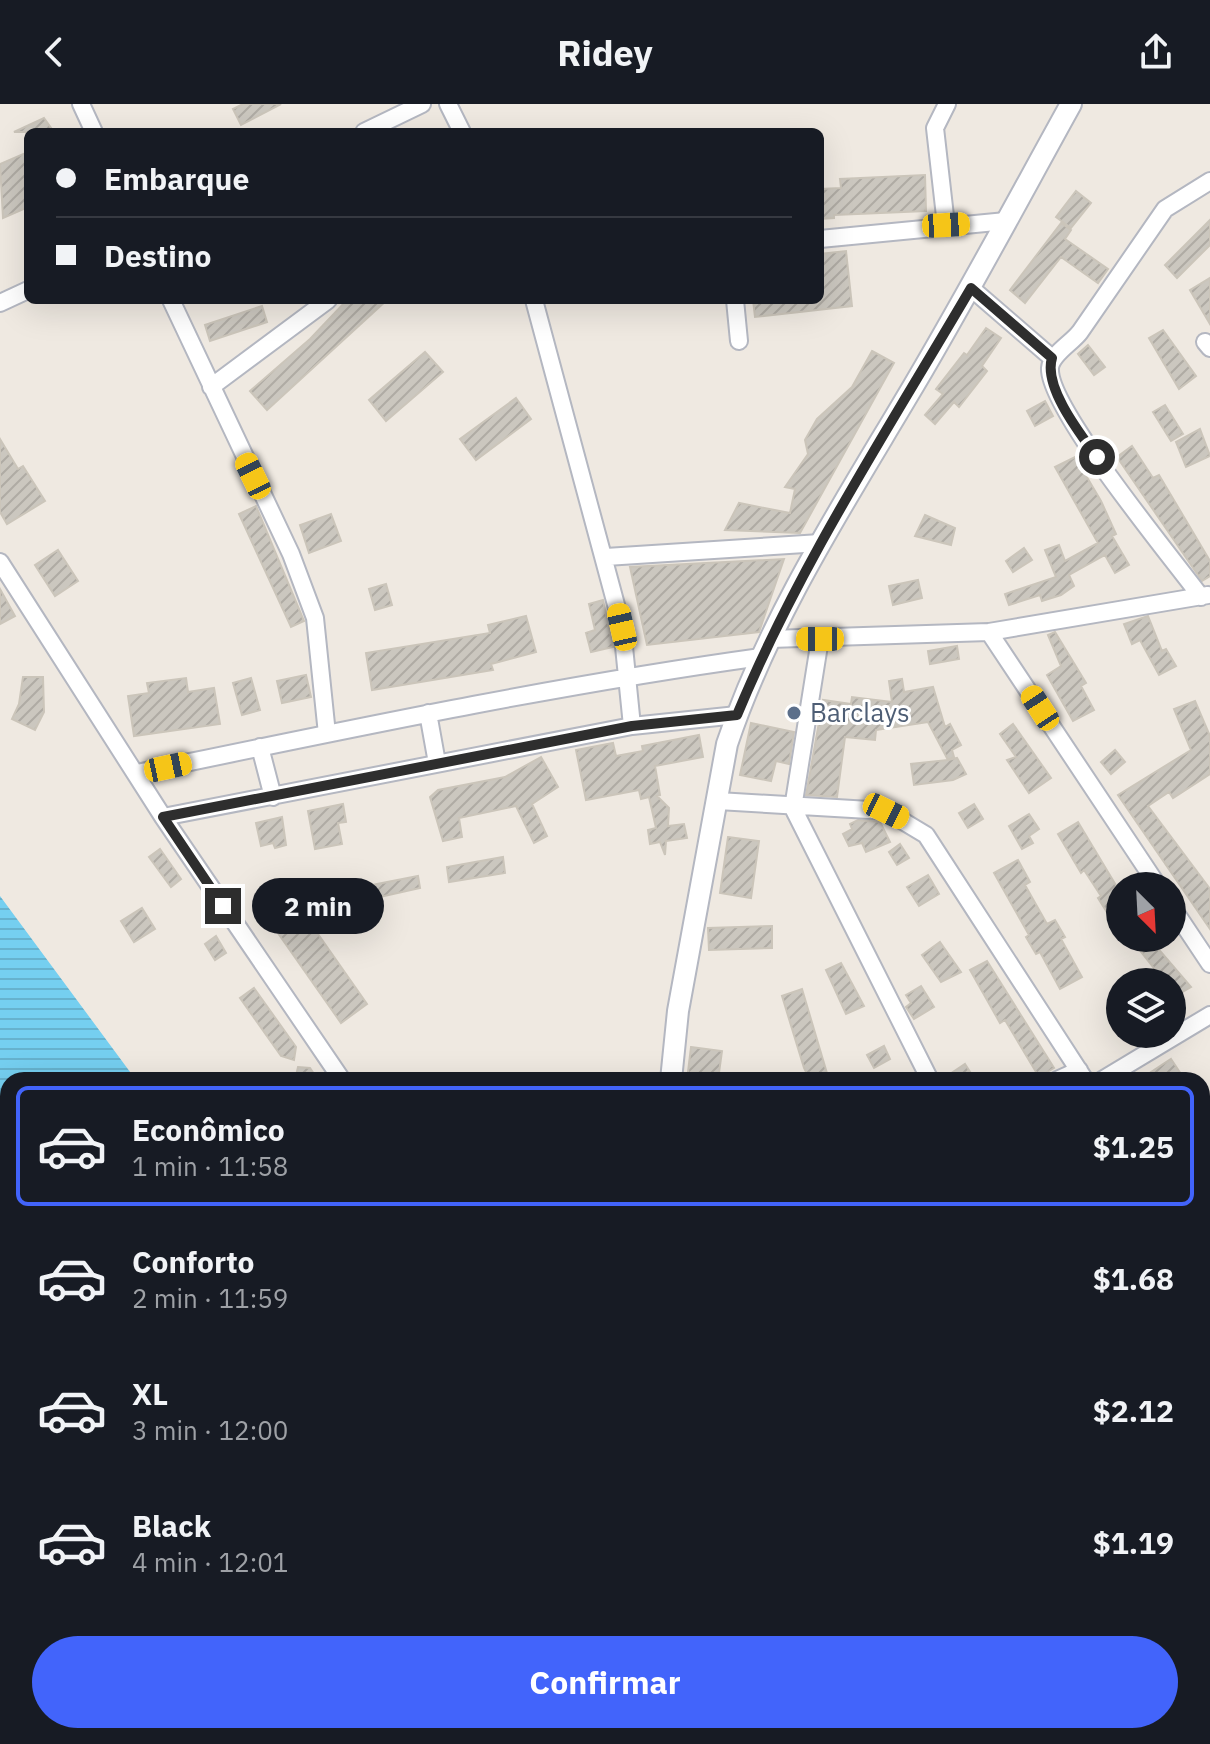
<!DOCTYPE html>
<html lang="pt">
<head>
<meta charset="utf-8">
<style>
	body { margin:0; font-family:"IBM Plex Sans",sans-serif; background:#242831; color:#f1f3f6; height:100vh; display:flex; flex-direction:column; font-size:30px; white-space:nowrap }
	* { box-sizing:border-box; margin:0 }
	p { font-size:26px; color:#9ea1a6 }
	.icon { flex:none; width:44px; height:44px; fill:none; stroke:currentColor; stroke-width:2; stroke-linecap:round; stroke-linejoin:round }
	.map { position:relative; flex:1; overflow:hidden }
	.panel { position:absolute; left:0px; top:968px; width:1210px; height:672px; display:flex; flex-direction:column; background:#171b24; border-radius:24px 24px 0 0; box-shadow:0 8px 32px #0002 }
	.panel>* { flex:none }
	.banner { position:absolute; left:24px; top:24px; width:800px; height:176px; border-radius:12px; box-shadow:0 8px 32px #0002; display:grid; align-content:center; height:176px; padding:0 32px; background:#171b24 }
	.needle { width:52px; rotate:156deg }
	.fabs { position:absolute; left:1106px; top:768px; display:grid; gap:16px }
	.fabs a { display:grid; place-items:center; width:80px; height:80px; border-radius:50%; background:#171b24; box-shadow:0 8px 32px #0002; font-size:40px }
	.end { position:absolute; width:36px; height:36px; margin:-18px; border:10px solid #2e2e2e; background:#fff; box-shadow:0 0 0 4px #fff }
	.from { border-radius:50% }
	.bubble { position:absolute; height:56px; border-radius:28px; background:#171b24; box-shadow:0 8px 32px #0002; font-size:26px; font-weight:700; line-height:56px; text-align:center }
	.car { position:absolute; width:24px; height:48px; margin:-24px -12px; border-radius:10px; box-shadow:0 0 6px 2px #0007; background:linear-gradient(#f5c518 24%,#345 0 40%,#f5c518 0 76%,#345 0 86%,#f5c518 0) }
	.banner b { display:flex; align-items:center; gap:28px; height:76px; font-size:30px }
	.banner b+b { border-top:2px solid #363941 }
	.banner i { width:20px; height:20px; background:#f1f3f6 }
	ul { padding:14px 0 0; list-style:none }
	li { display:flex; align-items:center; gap:24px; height:120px; margin:0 16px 12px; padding:0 16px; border:4px solid transparent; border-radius:12px }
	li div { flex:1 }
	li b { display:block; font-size:30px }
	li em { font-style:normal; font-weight:700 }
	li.current { border-color:#4264fb }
	li>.icon { width:72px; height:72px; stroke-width:1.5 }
	.action { display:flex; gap:16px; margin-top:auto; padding:16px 32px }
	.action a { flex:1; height:92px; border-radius:48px; background:#4264fb; color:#fff; font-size:32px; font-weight:700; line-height:92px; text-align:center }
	header { display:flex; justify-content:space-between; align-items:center; height:104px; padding:0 32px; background:#171b24; font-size:36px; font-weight:700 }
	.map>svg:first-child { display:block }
	.water { fill:url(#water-rules) }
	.building { fill:url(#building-hatch); stroke:#cbc5ba; stroke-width:2 }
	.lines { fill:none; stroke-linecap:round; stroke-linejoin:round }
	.minor-casing { stroke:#b4b7c1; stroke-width:20 }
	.tertiary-casing { stroke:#b4b7c1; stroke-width:24 }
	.minor { stroke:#fff; stroke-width:16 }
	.tertiary { stroke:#fff; stroke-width:20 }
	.route { stroke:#2e2e2e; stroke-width:10 }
	.service-dot { fill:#5c6f8a; stroke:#fff; stroke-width:3 }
	.labels { text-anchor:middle; stroke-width:6; stroke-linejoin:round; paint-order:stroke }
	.service-label { font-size:26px; fill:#4e5e75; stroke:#fff; text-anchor:start }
</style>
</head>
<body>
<header><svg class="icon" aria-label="back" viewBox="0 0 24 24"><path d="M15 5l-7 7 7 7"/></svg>Ridey<svg class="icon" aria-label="share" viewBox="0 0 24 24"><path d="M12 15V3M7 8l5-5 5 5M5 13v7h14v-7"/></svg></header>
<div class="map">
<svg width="1210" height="1640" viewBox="0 0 1210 1640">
	<defs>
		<pattern id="water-rules" width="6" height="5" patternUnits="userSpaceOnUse" patternTransform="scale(2)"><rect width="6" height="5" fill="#75cff0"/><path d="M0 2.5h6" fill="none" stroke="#66b2ce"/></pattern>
		<pattern id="building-hatch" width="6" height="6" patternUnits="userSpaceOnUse" patternTransform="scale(2)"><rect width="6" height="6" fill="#cbc7bf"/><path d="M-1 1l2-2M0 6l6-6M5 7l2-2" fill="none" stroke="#afaba4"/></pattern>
	</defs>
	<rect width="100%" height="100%" fill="#efe9e1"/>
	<!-- water -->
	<path class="water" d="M0 792 136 976H8V1632H603L608 1640H0Z"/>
	<!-- building -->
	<path class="building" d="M243 0H281L241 21 233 5Z
		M44 14 54 28H14Z
		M28 48V103L3 114 0 60Z
		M925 71 926 107 834 111V114L820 115V85L841 84 840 75Z
		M1076 87 1091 99 1071 124 1056 113Z
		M1210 116V141L1177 174 1165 161Z
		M1061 119 1071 126 1065 135 1108 165 1098 179 1061 153 1025 199 1010 186Z
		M846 147 852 202 755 213 753 196H820V150Z
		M1210 174V220L1190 186Z
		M347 196H387L267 306 250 287 310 235Z
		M262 202 267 218 210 237 205 221Z
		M986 224 1001 234 982 262 987 267 959 303 954 298 935 320 925 311 943 290 936 285 964 249 967 251Z
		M1163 226 1196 272 1179 285 1149 234Z
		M1088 241 1105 263 1094 271 1078 250Z
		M872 247 894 259 800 429 725 426 739 399 790 409 795 385 785 383 808 350 805 336 817 315 852 283Z
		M425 248 443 268 386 317 369 296Z
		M516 294 531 315 476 356 460 335Z
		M1045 297 1053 312 1035 322 1027 307Z
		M1165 301 1183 330 1171 337 1153 308Z
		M1200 325 1210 352 1186 363 1176 338Z
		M0 335 18 365 23 362 45 397 7 420 0 408Z
		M1132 342 1153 374 1159 371 1210 457V472L1202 477 1117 353Z
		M1075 353 1101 397 1116 430 1112 432 1129 461 1115 469 1105 451 1069 471 1074 482 1061 491 1042 497 1040 491 1009 501 1005 490 1056 473 1045 446 1059 441 1065 457 1098 439 1055 363Z
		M256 402 304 517 291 523 239 410Z
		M331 410 341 437 309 449 300 421Z
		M925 411 955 424 951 441 915 432Z
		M1024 444 1032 456 1013 468 1006 457Z
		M58 446 78 477 55 492 35 461Z
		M784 455 759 528 647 541 630 463Z
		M918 476 922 494 893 501 889 482Z
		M386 480 392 501 375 506 369 485Z
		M0 485 15 512 0 520Z
		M603 496 613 543 591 548 586 529 595 526 589 500Z
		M526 512 536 548 491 560 493 566 372 586 366 549 490 529 488 521Z
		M1148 512 1162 547 1166 545 1176 562 1159 571 1140 536 1132 540 1124 520Z
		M1055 528 1086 579 1081 582 1094 606 1073 617 1047 571 1061 562 1048 531Z
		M957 542 959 555 930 560 928 547Z
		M306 571 311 593 282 599 277 577Z
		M23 573H43L44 608 35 626 12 615 19 600Z
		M186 574 188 588 214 584 220 620 134 632 128 592 149 589 147 579Z
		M251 574 260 606 242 611 233 579Z
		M902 575 904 588 933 583 945 623 950 620 961 641 952 646 954 653 948 656 957 654 966 670 953 676 914 681 911 660 948 656 928 618 876 626 875 636 845 633 837 693 806 691 823 596 851 600 852 593 892 598 889 577Z
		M1195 597 1210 632V670L1173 694 1169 688 1148 702 1210 785V825L1118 691 1191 646 1174 605Z
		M751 619 794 628 789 660 776 657 771 677 740 671Z
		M1013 620 1051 674 1029 689 1007 656 1016 653 1000 630Z
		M699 631 703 653 655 662 660 691 657 692 669 704 668 722 684 720 687 734 666 737 665 751 660 738 650 740 648 726 656 724 649 693 641 695 639 686 586 696 576 646 613 639 616 652 643 647 642 642Z
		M1115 646 1125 658 1111 670 1101 658Z
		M541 653 558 683 532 700 547 732 534 739 516 702 459 714 462 733 443 737 430 693 438 686 505 673Z
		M343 700 346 718 338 719 342 740 315 745 308 707Z
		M974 700 983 715 968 724 959 709Z
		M1029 710 1039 725 1029 732 1033 739 1022 745 1009 722Z
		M282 713 286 741 275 744 273 739 261 742 256 719Z
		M858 716 880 718 890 738 866 748 862 739 849 742 843 730 852 725 850 720Z
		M1078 718 1120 788V806L1110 813 1098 794 1101 792 1084 766 1081 769 1058 730Z
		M728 733 759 737 751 794 720 789Z
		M900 740 909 754 897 761 889 748Z
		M160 745 181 775 171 783 149 753Z
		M503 753 505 769 449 778 447 763Z
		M1018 756 1030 778 1025 781 1047 820 1055 816 1065 833 1061 835 1082 873 1060 885 1040 848 1036 850 1026 833 1029 831 994 769Z
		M928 771 939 790 919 802 907 783Z
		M418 772 420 784 304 810 367 900 341 919 273 822 310 796 309 789 321 787V791Z
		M142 804 155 825 134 838 121 817Z
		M772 822V844L709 846 708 824Z
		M216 832 226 849 215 856 205 840Z
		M1130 834H1149L1191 883 1172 894V878H1165Z
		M940 838 961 868 941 878 922 851Z
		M987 857 1054 964 1039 973 1005 916 1000 919 970 866Z
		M841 859 864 902 846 910 826 866Z
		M921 882 934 903 914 915 906 903 911 899 906 891Z
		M254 884 296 943 294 956 281 952 240 894Z
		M802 885 829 976H810L804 964 782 892Z
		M884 942 890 955 874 964 867 951Z
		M691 943 722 947 718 976H687Z
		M1171 955 1185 976H1156L1151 968Z
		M965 960 972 971 963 976H941Z
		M298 963 310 964 318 976H295Z"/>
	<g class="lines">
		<defs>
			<path id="minor" d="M81 0 94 28
				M448 0 462 28
				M364 28 422 0
				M946 121 935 24 947 0
				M820 135 1006 117
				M971 184 1052 254
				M171 196 291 450 315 514 327 630
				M534 196 622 523 632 622
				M735 196 739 237
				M0 199 28 186
				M1205 238 1210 244
				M211 283 328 196
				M606 453 820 439
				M0 458 163 713 342 976
				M1201 493C1173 455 1047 303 1050 264 1051 250 1072 239 1080 228L1165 105 1210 77
				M989 528 1158 782
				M770 535 989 528 1208 491
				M820 535 793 704 930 976
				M428 609 437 659
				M260 643 273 693
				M137 669C345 626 551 582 761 553
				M718 697 886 707 926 731 1085 976
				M163 713 632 622 737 611
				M1172 803 1210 860
				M1057 976 1079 966
				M1102 976 1210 911
				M1202 1136 1210 1147
				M1202 1386 1210 1397
				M1202 1445 1210 1439
				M826 1632 833 1640"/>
			<path id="tertiary" d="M671 976 678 907 727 640C770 512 846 396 914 281 969 188 1019 94 1071 0
				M1016 1632 1023 1640"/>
		</defs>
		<!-- minor casing -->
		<use href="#minor" class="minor-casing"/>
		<!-- tertiary casing -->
		<use href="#tertiary" class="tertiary-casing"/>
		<!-- minor -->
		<use href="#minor" class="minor"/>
		<!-- tertiary -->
		<use href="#tertiary" class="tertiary"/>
	</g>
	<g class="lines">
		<!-- route -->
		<path class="route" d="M223 802 163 713 632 622 737 611C799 461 889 324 971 184L1052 254C1043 283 1081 331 1097 353"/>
	</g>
	<!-- markers -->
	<circle class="service-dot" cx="794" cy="609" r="8"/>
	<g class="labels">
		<!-- service labels -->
		<g class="service-label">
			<text x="810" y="618">Barclays</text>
		</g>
	</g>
</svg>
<div class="fabs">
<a><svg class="needle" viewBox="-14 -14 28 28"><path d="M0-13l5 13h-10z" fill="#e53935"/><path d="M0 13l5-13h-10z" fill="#9ea1a6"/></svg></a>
<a><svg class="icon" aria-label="layers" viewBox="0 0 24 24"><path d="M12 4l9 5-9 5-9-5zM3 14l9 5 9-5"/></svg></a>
</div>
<i class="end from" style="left:1097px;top:353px"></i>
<i class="end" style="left:223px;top:802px"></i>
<div class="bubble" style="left:252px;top:774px;width:132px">2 min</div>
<i class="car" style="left:946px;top:121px;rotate:87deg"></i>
<i class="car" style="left:253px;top:372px;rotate:334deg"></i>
<i class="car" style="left:622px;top:523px;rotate:347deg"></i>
<i class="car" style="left:820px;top:535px;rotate:270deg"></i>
<i class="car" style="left:1040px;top:604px;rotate:327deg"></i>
<i class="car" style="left:168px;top:663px;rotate:78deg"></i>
<i class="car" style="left:886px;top:707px;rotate:116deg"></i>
<div class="banner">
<b><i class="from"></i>Embarque</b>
<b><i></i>Destino</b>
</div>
<section class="panel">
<ul>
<li class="current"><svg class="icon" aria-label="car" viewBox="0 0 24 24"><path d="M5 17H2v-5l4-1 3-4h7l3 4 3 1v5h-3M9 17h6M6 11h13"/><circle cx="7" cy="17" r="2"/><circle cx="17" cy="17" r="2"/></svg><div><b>Econômico</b><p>1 min · 11:58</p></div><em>$1.25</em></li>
<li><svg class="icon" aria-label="car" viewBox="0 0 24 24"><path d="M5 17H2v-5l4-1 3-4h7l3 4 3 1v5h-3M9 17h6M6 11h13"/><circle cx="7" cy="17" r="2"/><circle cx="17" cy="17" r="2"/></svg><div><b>Conforto</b><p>2 min · 11:59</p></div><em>$1.68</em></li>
<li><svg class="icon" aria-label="car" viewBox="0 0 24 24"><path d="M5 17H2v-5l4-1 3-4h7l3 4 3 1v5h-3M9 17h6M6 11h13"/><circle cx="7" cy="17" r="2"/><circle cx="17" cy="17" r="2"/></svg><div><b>XL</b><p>3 min · 12:00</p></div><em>$2.12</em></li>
<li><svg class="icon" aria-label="car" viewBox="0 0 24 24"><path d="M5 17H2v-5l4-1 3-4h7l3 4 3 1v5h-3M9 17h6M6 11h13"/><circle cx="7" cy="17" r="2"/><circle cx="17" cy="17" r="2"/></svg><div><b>Black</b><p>4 min · 12:01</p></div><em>$1.19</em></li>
</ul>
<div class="action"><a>Confirmar</a></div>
</section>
</div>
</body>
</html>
